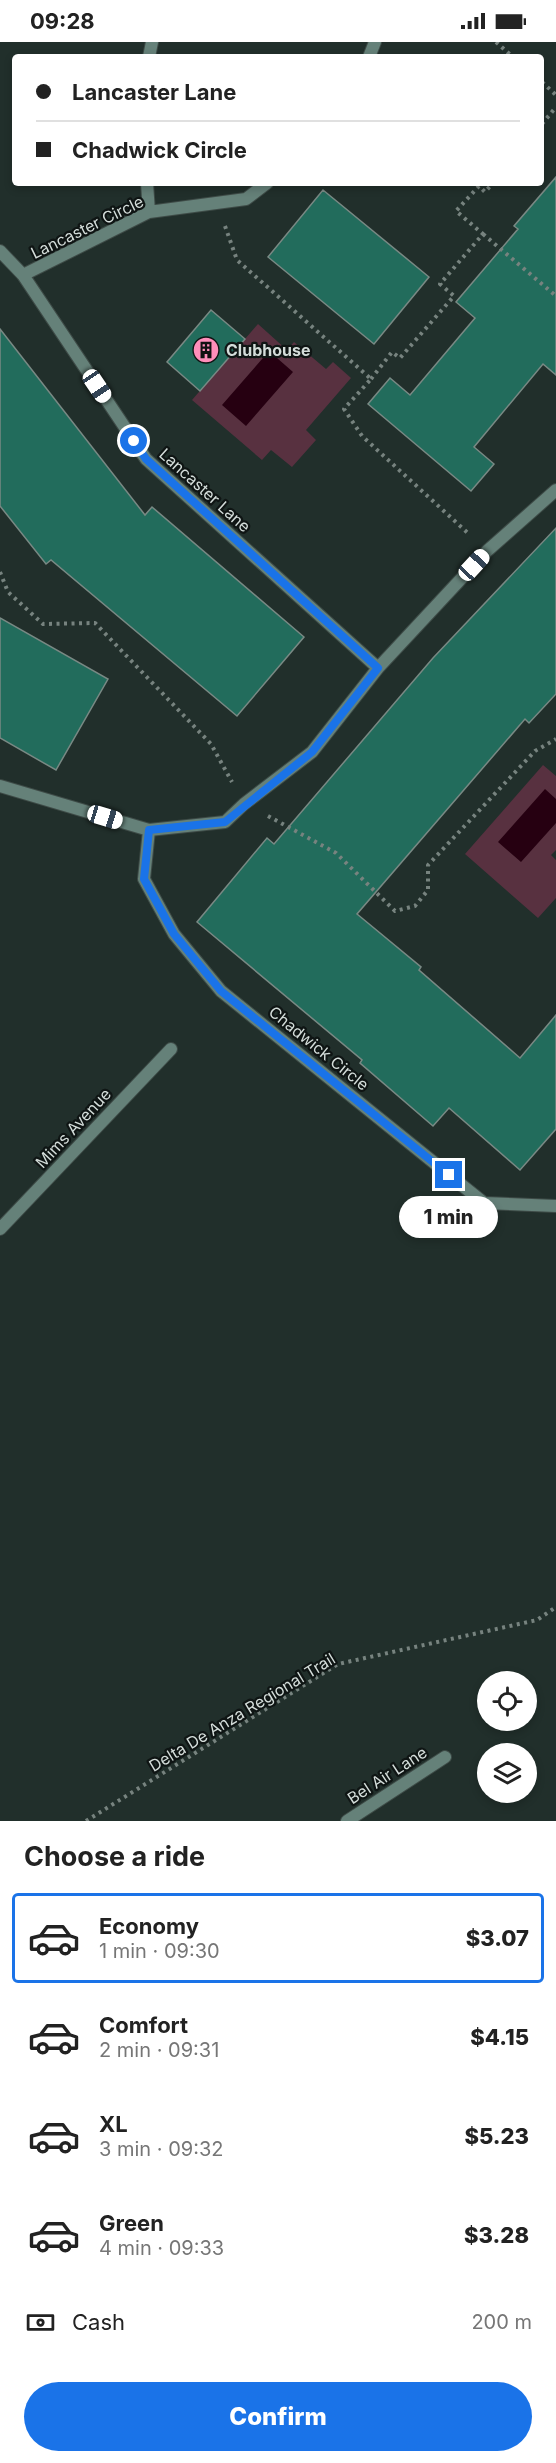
<!DOCTYPE html>
<html lang="en">
<head>
<meta charset="utf-8">
<style>
	body { margin:0; font-family:Inter,sans-serif; background:#f2f2f2; color:#222; height:100vh; display:flex; flex-direction:column; font-size:22px; white-space:nowrap }
	* { box-sizing:border-box; margin:0 }
	p { font-size:20px; color:#767676 }
	.icon { flex:none; width:33px; height:33px; fill:none; stroke:currentColor; stroke-width:2; stroke-linecap:round; stroke-linejoin:round }
	.map { position:relative; height:1779px; overflow:hidden }
	.panel { display:flex; flex-direction:column; background:#fff; flex:1 }
	.panel>* { flex:none }
	.guide { position:absolute; left:12px; top:12px; width:532px; height:132px; border-radius:6px; box-shadow:0 3px 9px #0003; display:grid; align-content:center; height:132px; padding:0 24px; background:#fff }
	.buttons { position:absolute; left:477px; top:1629px; display:grid; gap:12px }
	.buttons a { display:grid; place-items:center; width:60px; height:60px; border-radius:50%; background:#fff; box-shadow:0 3px 9px #0003; font-size:30px }
	.end { position:absolute; width:27px; height:27px; margin:-14px; border:8px solid #1a73e8; background:#fff; box-shadow:0 0 0 3px #fff }
	.from { border-radius:50% }
	.bubble { position:absolute; height:42px; border-radius:21px; background:#fff; box-shadow:0 3px 9px #0003; font-size:20px; font-weight:800; line-height:42px; text-align:center }
	.car { position:absolute; width:18px; height:36px; margin:-18px -9px; border-radius:8px; box-shadow:0 0 4px 2px #0007; background:linear-gradient(#fff 24%,#345 0 40%,#fff 0 76%,#345 0 86%,#fff 0) }
	.guide b { display:flex; align-items:center; gap:21px; height:57px; font-size:22px }
	.guide b+b { border-top:2px solid #e0e0e0 }
	.guide i { width:15px; height:15px; background:#222 }
	ul { padding:0; list-style:none }
	li { display:flex; align-items:center; gap:18px; height:90px; margin:0 12px 9px; padding:0 12px; border:3px solid transparent; border-radius:6px }
	li div { flex:1 }
	li b { display:block; font-size:22px }
	li em { font-style:normal; font-weight:800 }
	li.current { border-color:#1a73e8 }
	li>.icon { width:54px; height:54px; stroke-width:1.5 }
	h2 { padding:0 24px; font-size:27px; line-height:72px }
	.pay { display:flex; align-items:center; gap:15px; height:66px; padding:0 24px; font-size:22px }
	.pay p { margin-inline-start:auto }
	.cta { display:flex; gap:12px; margin-top:auto; padding:12px 24px }
	.cta a { flex:1; height:69px; border-radius:36px; background:#1a73e8; color:#fff; font-size:24px; font-weight:800; line-height:69px; text-align:center }
	.status { display:flex; justify-content:space-between; align-items:center; height:42px; padding:0 30px; background:#fff; direction:ltr }
	.status svg { height:16px; fill:currentColor }
	.map>svg:first-child { display:block }
	.green { fill:#583140 }
	.water { fill:#260011 }
	.building { fill:#226c5c; stroke:#798984; stroke-width:1.5 }
	.lines { fill:none; stroke-linecap:round; stroke-linejoin:round }
	.street-casing { stroke:#3e4b47; stroke-width:14 }
	.path { stroke:#77837f; stroke-width:4; stroke-dasharray:3 4.5; stroke-linecap:butt }
	.street { stroke:#658179; stroke-width:12 }
	.route { stroke:#1a73e8; stroke-width:8 }
	.labels { text-anchor:middle; stroke-width:4.5; stroke-linejoin:round; paint-order:stroke }
	.street-label { font-size:16px; fill:#d4ddda; stroke:#0f1514 }
	.poi-label { font-size:16px; font-weight:bold; fill:#d4ddda; stroke:#0f1514; text-anchor:start }
</style>
</head>
<body>
<div class="status"><b>09:28</b><svg viewBox="0 0 49 12"><path d="M0 12V9h3v3zM5 12V6h3v6zM10 12V3h3v9zM15 12V0h3v12zM26 1h20v11H26zM47 4h2v5h-2z"/></svg></div>
<div class="map">
<svg width="556" height="1779" viewBox="0 0 556 1779">
	<rect width="100%" height="100%" fill="#212f2b"/>
	<!-- green -->
	<path class="green" d="M258 282 287 308 294 300 326 327 333 320 351 336 306 388 316 398 292 425 271 408 262 418 192 358Z
		M543 723 556 734V808L551 813 556 818V856L538 876 465 812Z"/>
	<!-- water -->
	<path class="water" d="M269 309 293 330 246 384 222 363Z
		M545 747 556 757V781L521 820 498 800Z"/>
	<!-- building -->
	<path class="building" d="M556 135V333L543 322 474 405 494 422 471 449 368 362 390 336 410 353 475 276 456 260 518 187 514 184Z
		M323 148 429 235 374 302 268 215Z
		M211 268 245 297 200 349 167 320Z
		M0 287 145 473 152 465 304 595 237 674 51 518 46 522 0 464Z
		M556 486V652L529 681 525 677 357 872 421 925 419 928 520 1016 556 973V1087L520 1128 449 1066 433 1084 360 1021 362 1018 197 880 267 796 274 802 433 616Z
		M0 576 108 637 56 728 0 696Z"/>
	<g class="lines">
		<defs>
			<path id="street" d="M149 15 152 0
				M369 15 375 0
				M147 141 149 170
				M0 209 23 233 146 417 378 626
				M23 233 149 170 246 157 267 141
				M0 744 149 788 225 780 244 762 312 710 378 626 487 509 556 448
				M149 788 144 837 174 892 221 949 484 1161 556 1164
				M0 1187 171 1007
				M347 1779 445 1715"/>
		</defs>
		<!-- street casing -->
		<use href="#street" class="street-casing"/>
		<!-- path -->
		<path class="path" d="M496 0 513 15
			M542 40 556 53
			M542 82 556 65
			M225 184 237 218 371 337 344 367 362 394 470 493
			M483 192 556 254
			M371 337 392 310 400 316 454 254 440 242 483 192 456 169 479 144 485 150 493 141
			M0 530 8 550 43 582 95 581 211 702 232 740
			M268 774 336 811 395 869 415 864 428 848V823L535 709 556 697
			M86 1779 338 1622 537 1578 556 1565"/>
		<!-- street -->
		<use href="#street" class="street"/>
	</g>
	<g class="lines">
		<!-- route -->
		<path class="route" d="M134 399 146 417 378 626 312 710 225 780 149 788 144 837 174 892 221 949 449 1133"/>
	</g>
	<!-- icons -->
	<defs>
		<symbol id="building-disc" viewBox="-11 -11 22 22"><circle r="9.5" fill="#ff8eba" stroke="#0f1514"/><path d="M-4-6H4V6H1V3H-1V6H-4ZM-2.5-4.3h1.7v1.8h-1.7ZM.8-4.3h1.7v1.8H.8ZM-2.5-1h1.7V.8h-1.7ZM.8-1h1.7V.8H.8Z" fill="#111"/></symbol>
	</defs>
	<g fill-rule="evenodd">
		<use href="#building-disc" x="191" y="293" width="30" height="30"/>
	</g>
	<g class="labels">
		<!-- street labels -->
		<g class="street-label">
			<text transform="translate(87 185) rotate(-26)" y="6">Lancaster Circle</text>
			<text transform="translate(205 448) rotate(42)" y="6">Lancaster Lane</text>
			<text transform="translate(319 1006) rotate(39)" y="6">Chadwick Circle</text>
			<text transform="translate(73 1086) rotate(-47)" y="6">Mims Avenue</text>
			<text transform="translate(242 1670) rotate(-31)" y="6">Delta De Anza Regional Trail</text>
			<text transform="translate(387 1733) rotate(-33)" y="6">Bel Air Lane</text>
		</g>
		<!-- poi labels -->
		<g class="poi-label">
			<text x="226" y="314">Clubhouse</text>
		</g>
	</g>
</svg>
<div class="buttons">
<a><svg class="icon" aria-label="locate" viewBox="0 0 24 24"><circle cx="12" cy="12" r="6"/><path d="M12 2v4M12 18v4M2 12h4M18 12h4"/></svg></a>
<a><svg class="icon" aria-label="layers" viewBox="0 0 24 24"><path d="M12 4l9 5-9 5-9-5zM3 14l9 5 9-5"/></svg></a>
</div>
<i class="end from" style="left:134px;top:399px"></i>
<i class="end" style="left:449px;top:1133px"></i>
<div class="bubble" style="left:399px;top:1154px;width:99px">1 min</div>
<i class="car" style="left:97px;top:344px;rotate:146deg"></i>
<i class="car" style="left:474px;top:523px;rotate:43deg"></i>
<i class="car" style="left:105px;top:775px;rotate:107deg"></i>
<div class="guide">
<b><i class="from"></i>Lancaster Lane</b>
<b><i></i>Chadwick Circle</b>
</div>
</div>
<section class="panel">
<h2>Choose a ride</h2>
<ul>
<li class="current"><svg class="icon" aria-label="car" viewBox="0 0 24 24"><path d="M5 17H2v-5l4-1 3-4h7l3 4 3 1v5h-3M9 17h6M6 11h13"/><circle cx="7" cy="17" r="2"/><circle cx="17" cy="17" r="2"/></svg><div><b>Economy</b><p>1 min · 09:30</p></div><em>$3.07</em></li>
<li><svg class="icon" aria-label="car" viewBox="0 0 24 24"><path d="M5 17H2v-5l4-1 3-4h7l3 4 3 1v5h-3M9 17h6M6 11h13"/><circle cx="7" cy="17" r="2"/><circle cx="17" cy="17" r="2"/></svg><div><b>Comfort</b><p>2 min · 09:31</p></div><em>$4.15</em></li>
<li><svg class="icon" aria-label="car" viewBox="0 0 24 24"><path d="M5 17H2v-5l4-1 3-4h7l3 4 3 1v5h-3M9 17h6M6 11h13"/><circle cx="7" cy="17" r="2"/><circle cx="17" cy="17" r="2"/></svg><div><b>XL</b><p>3 min · 09:32</p></div><em>$5.23</em></li>
<li><svg class="icon" aria-label="car" viewBox="0 0 24 24"><path d="M5 17H2v-5l4-1 3-4h7l3 4 3 1v5h-3M9 17h6M6 11h13"/><circle cx="7" cy="17" r="2"/><circle cx="17" cy="17" r="2"/></svg><div><b>Green</b><p>4 min · 09:33</p></div><em>$3.28</em></li>
</ul>
<div class="pay"><svg class="icon" aria-label="cash" viewBox="0 0 24 24"><path d="M3 7h18v10H3z"/><circle cx="12" cy="12" r="2"/></svg>Cash<p>200 m</p></div>
<div class="cta"><a>Confirm</a></div>
</section>
</body>
</html>
